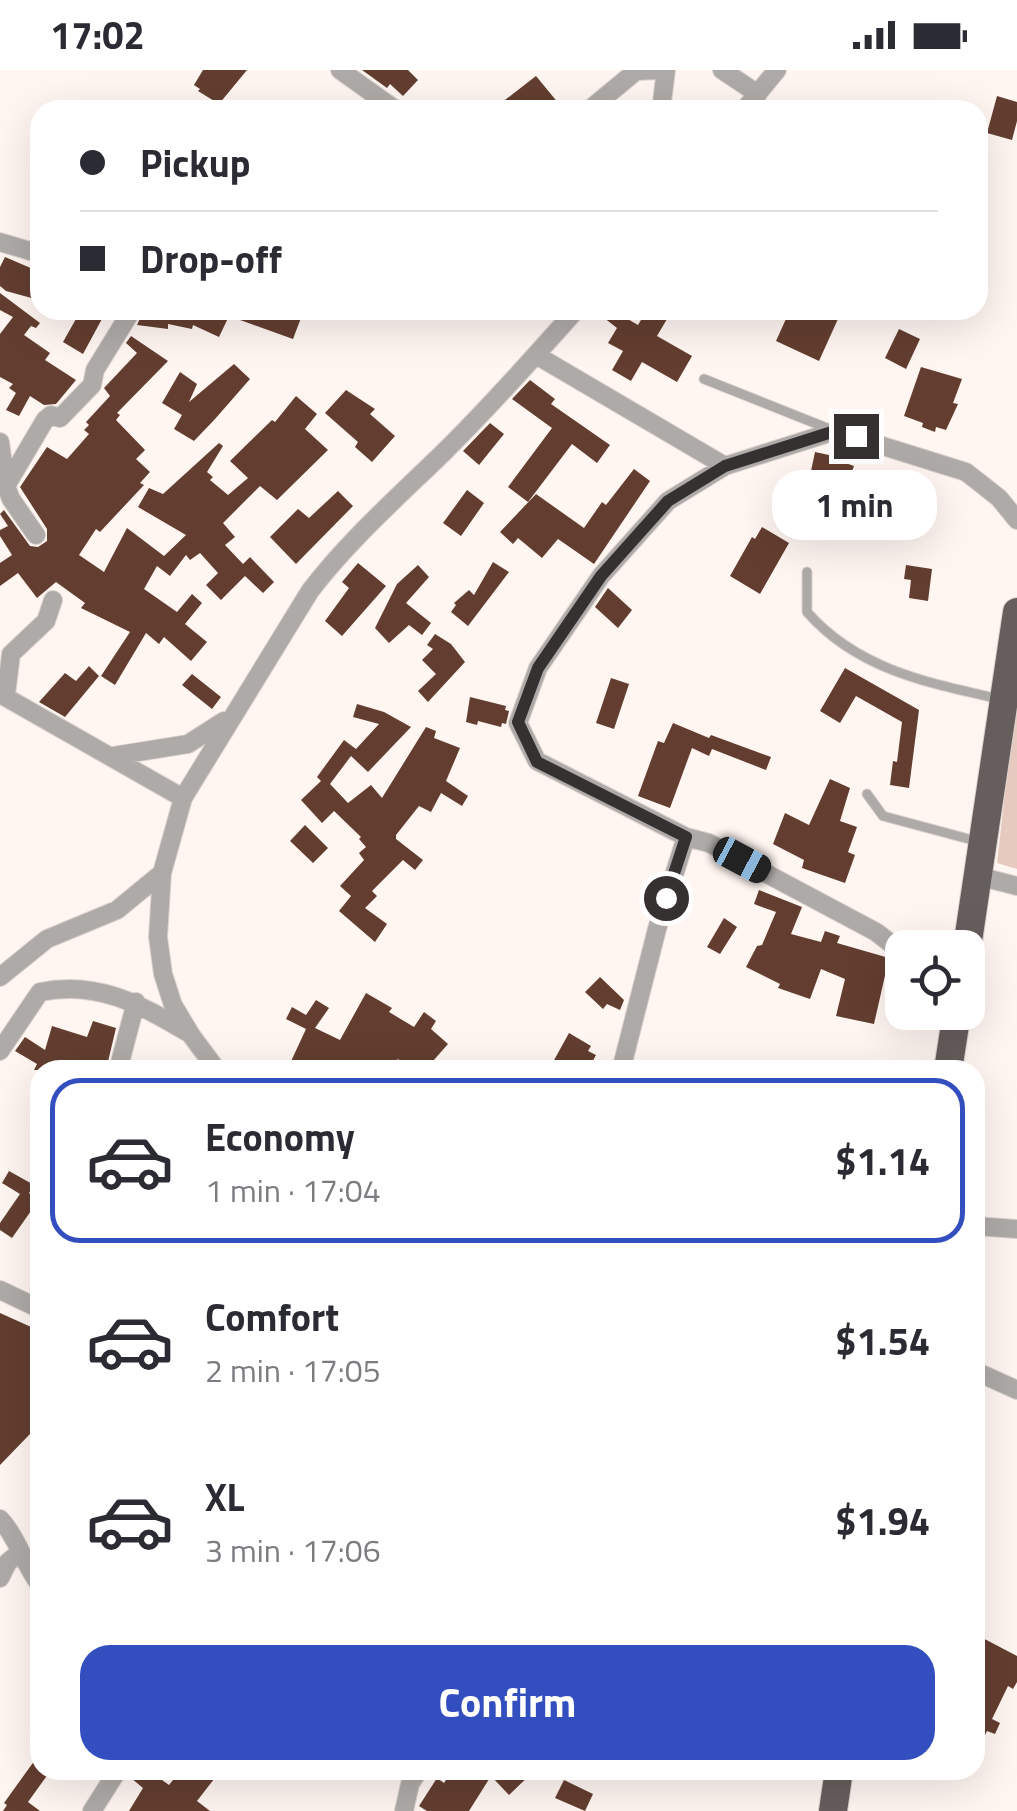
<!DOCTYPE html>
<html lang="en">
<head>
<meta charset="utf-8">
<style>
	body { margin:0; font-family:"Titillium Web",sans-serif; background:#f7f7f7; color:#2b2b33; height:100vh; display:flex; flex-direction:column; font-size:38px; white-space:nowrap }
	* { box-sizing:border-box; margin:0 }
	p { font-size:32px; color:#7c7c81 }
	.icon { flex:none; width:55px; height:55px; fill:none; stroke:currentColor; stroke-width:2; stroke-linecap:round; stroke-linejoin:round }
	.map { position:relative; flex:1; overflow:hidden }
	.sheet { position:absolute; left:30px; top:990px; width:955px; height:720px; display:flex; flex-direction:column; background:#fff; border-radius:30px; box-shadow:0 10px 40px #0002 }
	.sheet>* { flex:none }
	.top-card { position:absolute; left:30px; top:30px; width:958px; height:220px; border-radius:30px; box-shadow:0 10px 40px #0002; display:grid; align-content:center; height:220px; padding:0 50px; background:#fff }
	.controls { position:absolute; left:885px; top:860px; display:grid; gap:20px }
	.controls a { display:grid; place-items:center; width:100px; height:100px; border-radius:20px; background:#fff; box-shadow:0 10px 40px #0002; font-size:50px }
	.end { position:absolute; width:45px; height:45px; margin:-22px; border:12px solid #353130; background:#fff; box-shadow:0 0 0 5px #fff }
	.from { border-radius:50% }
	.bubble { position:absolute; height:70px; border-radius:30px; background:#fff; box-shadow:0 10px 40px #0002; font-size:32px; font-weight:700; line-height:70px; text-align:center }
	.car { position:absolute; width:30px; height:60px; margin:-30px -15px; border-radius:12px; box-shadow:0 0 8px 2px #0007; background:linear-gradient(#222 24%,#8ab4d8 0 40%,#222 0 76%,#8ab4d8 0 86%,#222 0) }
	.top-card b { display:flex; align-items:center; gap:35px; height:95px; font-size:38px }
	.top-card b+b { border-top:2px solid #e1e1e2 }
	.top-card i { width:25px; height:25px; background:#2b2b33 }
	ul { padding:18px 0 0; list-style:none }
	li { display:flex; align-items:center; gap:30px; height:165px; margin:0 20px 15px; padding:0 30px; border:5px solid transparent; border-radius:30px }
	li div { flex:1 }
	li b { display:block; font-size:38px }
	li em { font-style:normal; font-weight:700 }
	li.current { border-color:#334ebf }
	li>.icon { width:90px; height:90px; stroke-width:1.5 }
	.button { display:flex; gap:20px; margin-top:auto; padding:20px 50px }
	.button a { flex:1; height:115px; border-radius:30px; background:#334ebf; color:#fff; font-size:40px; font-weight:700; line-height:115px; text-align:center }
	.status { display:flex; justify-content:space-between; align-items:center; height:70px; padding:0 50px; background:#fff; direction:ltr }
	.status svg { height:28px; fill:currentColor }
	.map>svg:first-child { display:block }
	.green { fill:#e7cabf }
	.building { fill:#633e30 }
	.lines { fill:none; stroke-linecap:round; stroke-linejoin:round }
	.service-casing { stroke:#dbd2ce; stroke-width:11 }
	.minor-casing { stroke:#dbd2ce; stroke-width:20 }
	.trunk-casing { stroke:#dbd2ce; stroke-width:30 }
	.service { stroke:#aeaaa8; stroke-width:9 }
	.minor { stroke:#aeaaa8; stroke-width:18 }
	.trunk { stroke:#665e5c; stroke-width:28 }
	.route { stroke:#353130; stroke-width:12 }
</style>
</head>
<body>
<div class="status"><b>17:02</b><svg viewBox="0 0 49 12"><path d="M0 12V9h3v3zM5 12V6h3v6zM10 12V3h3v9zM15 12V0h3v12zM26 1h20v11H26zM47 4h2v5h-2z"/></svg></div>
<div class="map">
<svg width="1017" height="1741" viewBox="0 0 1017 1741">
	<rect width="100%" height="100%" fill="#fff5f1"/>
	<!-- green -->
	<path class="green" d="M1016 626H1017V799L997 793Z"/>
	<!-- building -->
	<path class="building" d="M203 0H247L219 34 198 21 200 19 194 15Z
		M362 0H408L418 10 403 26 390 14 387 18Z
		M536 6 564 40H532L525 32 521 35 525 40H492Z
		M997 26 1017 32V51L1012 70 987 63Z
		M5 187 40 202V215L35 229 6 221 0 216V197Z
		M0 223 40 253 36 258 31 256 24 265 50 283 45 290 76 310 56 334 44 335 30 326 19 346 6 340 16 323 9 318 13 314 0 307V264L13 247 0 240Z
		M81 240H93L103 247 83 284 63 272Z
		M144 240H304L293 269 229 246 219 267 193 255 192 259 168 254V259L137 255Z
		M594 240H612L638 255 647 240 667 249 657 266 692 286 677 312 642 292 631 311 612 300 623 281 608 273 617 258Z
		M790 240H842L819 291 776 271Z
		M899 259 920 269 906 299 885 288Z
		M131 266 168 291 117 343 120 345 116 350 145 380 136 389 150 402 140 413 144 415 100 462 96 459 79 485 104 502 127 458 164 486 186 465 138 437 149 418 163 424 219 373 223 376 207 402 213 407 210 410 228 425 248 408 230 391 272 350 275 352 296 326 317 344 305 359 328 380 277 430 260 416 223 453 235 467 225 475 243 494 250 487 274 512 263 523 245 506 221 530 206 515 218 503 200 483 190 490 186 485 170 506 157 496 144 519 177 542 192 524 202 533 185 554 207 572 191 591 164 567 159 574 146 563 115 615 101 606 130 562 81 538 85 533 56 512 37 528 18 503 0 516V493L12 485 0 466V460L8 456 0 444 4 440 30 476 38 477 47 471V459L20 417 47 377 67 389 89 364 84 360 89 355 86 352 110 326 104 318 137 283 126 273Z
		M234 294 250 309 215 349 194 371 174 359 182 345 162 333 180 302 197 314 189 332Z
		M921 297 962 309 953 333 958 334 946 360 936 357 935 362 922 357 923 353 904 346Z
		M530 310 555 329 551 334 610 375 597 393 572 374 528 432 508 417 552 358 512 329Z
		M346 320 375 339 370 344 395 366 372 392 355 377 358 372 325 343Z
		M490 353 504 364 479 395 463 381Z
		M815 382 838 387 837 390 854 396 849 409 811 401Z
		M634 399 650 411 594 494 558 469 542 488 518 468 513 474 500 462 536 424 584 458 602 432 606 435Z
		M467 420 484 433 461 466 443 453Z
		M338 421 353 436 296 494 270 467 298 439 309 448Z
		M814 438 827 440 839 452 852 444 865 445 870 451 871 460 866 467 857 470 849 466 840 454 825 465 816 466 798 454 800 443 806 444Z
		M762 457 789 473 760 524 730 506 752 467 755 469Z
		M493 492 509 502 468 556 451 542 456 535 454 533 469 520 474 525Z
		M358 493 386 516 342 566 325 551 349 518 342 512Z
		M418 495 429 507 406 533 431 553 422 565 409 555 389 573 375 558 397 514Z
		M906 495 932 499 928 531 909 528 911 510 904 509Z
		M608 518 632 540 618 558 595 537Z
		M435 564 451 574 465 592 428 632 418 621 436 604 422 590 433 579 427 575Z
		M89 596 99 606 65 647 39 632 65 603 76 611Z
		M845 598 919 640 909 718 890 715 893 691 897 692 902 652 856 626 840 653 820 641Z
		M192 604 221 627 212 639 182 615Z
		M611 608 629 614 614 659 596 653Z
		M470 627 506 636 505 640 509 641 506 654 502 653 501 657 478 651 477 655 466 652Z
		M357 634 384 642 411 657 368 702 351 686 330 714 348 733 371 715 382 728 426 657 436 661 434 668 460 678 446 711 468 726 462 736 441 723 431 742 419 736 396 765V769L423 790 415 800 403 790 372 821 377 826 365 838 387 854 375 872 339 841 351 826 340 816 364 790 359 783 366 777 359 769 361 767 334 741 322 753 301 730 321 711 317 707 344 670 356 679 379 654 353 647Z
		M673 653 709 668 711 665 771 687 766 700 712 679 709 686 692 678 670 738 638 726 658 671 664 673Z
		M830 709 850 718 840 751 857 757 848 782 855 785 845 813 802 798 804 790 773 774 785 743 809 755Z
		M305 755 328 778 313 793 290 771Z
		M759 820 802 837 791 864 821 872 825 861 840 866 837 873 889 888 874 954 836 946 845 909 821 899 810 929 778 918 780 914 746 897 757 876 762 875 776 842 754 834Z
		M724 848 737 857 720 884 707 877Z
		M600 907 624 930 620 940 607 934 603 939 585 922Z
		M366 923 392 938 389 942 414 957 424 942 436 951 431 959 448 974 425 1000H411L398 989 388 1000H287L306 959 286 949 292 937 306 945 316 930 329 938 315 958 340 970Z
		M93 951 116 958 106 1000H34L37 994 15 981 25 967 45 980 52 956 87 967Z
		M569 963 591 976 588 981 596 985 588 1000H568L553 992Z
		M9 1101 34 1115 29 1123 38 1131 12 1168 0 1160V1153L20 1124 2 1113Z
		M0 1243 40 1261V1371L31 1363 0 1395Z
		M975 1564 1017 1586V1612L1013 1619 1008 1616 992 1649 1000 1653 995 1664 987 1661 975 1685Z
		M40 1683V1700H51L28 1732 40 1741H3L7 1735 4 1733Z
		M137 1700H148L169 1715 181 1700H221L197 1731 210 1741H129L143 1718 131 1708Z
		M453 1700H535L509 1725 491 1706 469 1741H427L419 1736 437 1708 444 1713Z
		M564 1710 593 1724 585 1741 555 1728Z"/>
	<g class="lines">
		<defs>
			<path id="service" d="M704 309 832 360
				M807 502V542C858 600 929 613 1000 629
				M867 724 883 746 980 772"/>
			<path id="minor" d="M340 0 396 40
				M722 0 758 24
				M589 40 636 1 659 0
				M661 40 666 0
				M744 40 777 0
				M0 172 40 184
				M536 285 725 396
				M0 372 6 416 11 429 36 465
				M6 416 45 350 51 345 60 348 92 315 95 300 132 240
				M0 624 183 728
				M6 625 11 584 46 551 53 530
				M113 686 188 674 224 651
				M978 806 1017 816
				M902 882 876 862 709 773 686 767 537 691 518 653 538 598 601 506 668 431 725 396 835 361 966 402 999 428 1017 450
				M0 907 47 869 117 840 162 803
				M0 981 40 922C97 910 139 934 187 962
				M118 1000 136 932
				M217 1000 191 965 173 935 163 904 158 867 162 803 183 728 310 521C350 469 398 427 444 382 490 337 533 288 576 240
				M621 1000 657 859 686 767
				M975 1156 1017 1159
				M0 1220 40 1239
				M975 1301 1017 1320
				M0 1449C17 1467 24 1494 40 1515
				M0 1508 8 1492 19 1483
				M92 1741 118 1700
				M404 1741 410 1714 419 1700"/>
			<path id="trunk" d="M967 878 1017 542
				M948 1000 957 942
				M833 1741 839 1700"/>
		</defs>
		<!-- service casing -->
		<use href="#service" class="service-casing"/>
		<!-- minor casing -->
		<use href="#minor" class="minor-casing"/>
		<!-- trunk casing -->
		<use href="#trunk" class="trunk-casing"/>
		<!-- service -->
		<use href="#service" class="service"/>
		<!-- minor -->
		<use href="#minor" class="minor"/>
		<!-- trunk -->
		<use href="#trunk" class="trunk"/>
	</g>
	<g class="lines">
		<!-- route -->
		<path class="route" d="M666 828 686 767 537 692 518 652 538 598 601 506 668 431 725 396 835 361 856 366"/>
	</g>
</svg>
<div class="controls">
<a><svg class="icon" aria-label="locate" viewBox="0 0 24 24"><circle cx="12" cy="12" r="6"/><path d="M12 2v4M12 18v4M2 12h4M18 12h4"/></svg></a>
</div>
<i class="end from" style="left:666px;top:828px"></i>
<i class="end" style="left:856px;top:366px"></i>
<div class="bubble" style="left:772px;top:400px;width:165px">1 min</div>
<i class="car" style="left:742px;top:790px;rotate:118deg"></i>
<div class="top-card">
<b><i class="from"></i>Pickup</b>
<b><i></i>Drop-off</b>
</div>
<section class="sheet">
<ul>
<li class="current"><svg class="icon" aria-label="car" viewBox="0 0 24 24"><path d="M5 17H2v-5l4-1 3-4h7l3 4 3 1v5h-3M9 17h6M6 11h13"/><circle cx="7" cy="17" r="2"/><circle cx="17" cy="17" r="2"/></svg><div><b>Economy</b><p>1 min · 17:04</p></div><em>$1.14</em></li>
<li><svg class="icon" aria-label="car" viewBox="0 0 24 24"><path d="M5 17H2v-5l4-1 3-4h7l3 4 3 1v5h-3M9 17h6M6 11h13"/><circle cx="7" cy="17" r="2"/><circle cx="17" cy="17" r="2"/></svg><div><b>Comfort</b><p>2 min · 17:05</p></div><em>$1.54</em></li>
<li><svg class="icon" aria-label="car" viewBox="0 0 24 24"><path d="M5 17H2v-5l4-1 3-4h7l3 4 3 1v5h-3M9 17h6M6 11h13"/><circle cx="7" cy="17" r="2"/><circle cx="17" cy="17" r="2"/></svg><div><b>XL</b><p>3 min · 17:06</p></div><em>$1.94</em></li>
</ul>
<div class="button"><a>Confirm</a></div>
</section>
</div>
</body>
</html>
